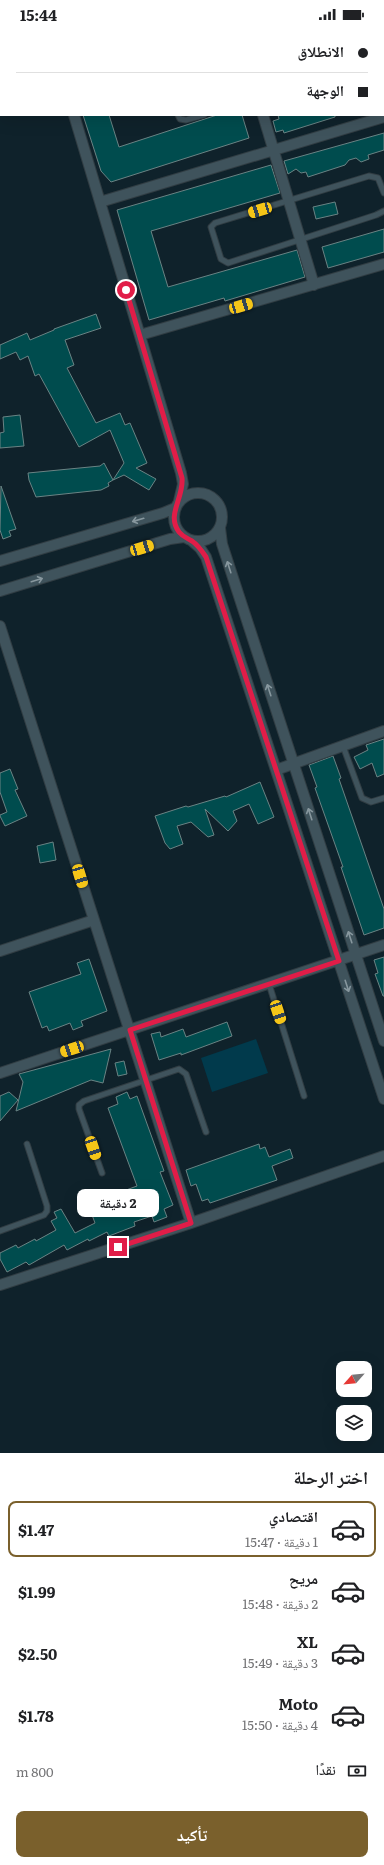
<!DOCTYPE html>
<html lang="ar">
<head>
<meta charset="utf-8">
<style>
	body { margin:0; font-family:Literata,"Noto Naskh Arabic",serif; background:#f6f6f6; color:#202124; direction:rtl; height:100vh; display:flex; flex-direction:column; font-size:15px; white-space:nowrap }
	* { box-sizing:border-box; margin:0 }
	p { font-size:13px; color:#757577 }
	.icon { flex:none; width:22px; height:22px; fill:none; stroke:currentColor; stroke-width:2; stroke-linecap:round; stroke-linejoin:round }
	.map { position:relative; height:1425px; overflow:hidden; direction:ltr }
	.panel { display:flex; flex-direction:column; background:#fff; flex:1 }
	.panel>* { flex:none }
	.hud { position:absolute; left:0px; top:0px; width:384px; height:88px; box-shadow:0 4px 16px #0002; direction:rtl; display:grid; align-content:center; height:88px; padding:0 16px; background:#fff }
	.needle { width:26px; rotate:243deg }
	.fabs { position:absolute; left:336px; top:1333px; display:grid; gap:8px }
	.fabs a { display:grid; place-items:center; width:36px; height:36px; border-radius:8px; background:#fff; box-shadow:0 4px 16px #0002; font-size:20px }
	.end { position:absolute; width:18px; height:18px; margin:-9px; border:5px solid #e11d48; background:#fff; box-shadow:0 0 0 2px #fff }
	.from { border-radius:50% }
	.bubble { position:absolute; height:28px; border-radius:8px; background:#fff; box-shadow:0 4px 16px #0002; font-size:13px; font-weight:700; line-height:28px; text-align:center; direction:rtl }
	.car { position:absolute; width:12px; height:24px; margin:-12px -6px; border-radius:5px; box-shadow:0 0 3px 1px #0007; background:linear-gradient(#f5c518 24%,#345 0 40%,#f5c518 0 76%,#345 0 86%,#f5c518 0) }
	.hud b { display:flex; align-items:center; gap:14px; height:38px; font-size:15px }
	.hud b+b { border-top:1px solid #e0e0e0 }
	.hud i { width:10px; height:10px; background:#202124 }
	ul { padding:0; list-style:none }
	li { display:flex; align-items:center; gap:12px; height:56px; margin:0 8px 6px; padding:0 8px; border:2px solid transparent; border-radius:8px }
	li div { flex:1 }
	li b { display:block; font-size:15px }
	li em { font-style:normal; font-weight:700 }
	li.selected { border-color:#7a602c }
	li>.icon { width:36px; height:36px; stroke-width:1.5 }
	h2 { padding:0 16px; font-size:18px; line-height:48px }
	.pay { display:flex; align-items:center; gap:10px; height:44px; padding:0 16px; font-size:15px }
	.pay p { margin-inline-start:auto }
	.button { display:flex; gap:8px; margin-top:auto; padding:8px 16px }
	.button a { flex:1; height:46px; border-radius:8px; background:#7a602c; color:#fff; font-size:16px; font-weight:700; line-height:46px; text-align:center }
	.status { display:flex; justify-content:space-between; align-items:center; height:28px; padding:0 20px; background:#fff; direction:ltr }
	.status svg { height:11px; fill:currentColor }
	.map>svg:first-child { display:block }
	.green { fill:#013a4c }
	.building { fill:#004c4e; stroke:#6a8384 }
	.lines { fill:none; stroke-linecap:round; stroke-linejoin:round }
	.service-casing { stroke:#313d43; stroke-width:7 }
	.minor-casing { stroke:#313d43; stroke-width:12 }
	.service { stroke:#3f535c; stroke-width:5 }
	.minor { stroke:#3f535c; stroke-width:10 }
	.oneway { stroke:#87979e }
	.route { stroke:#e11d48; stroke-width:5 }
</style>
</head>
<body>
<div class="status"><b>15:44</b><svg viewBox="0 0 49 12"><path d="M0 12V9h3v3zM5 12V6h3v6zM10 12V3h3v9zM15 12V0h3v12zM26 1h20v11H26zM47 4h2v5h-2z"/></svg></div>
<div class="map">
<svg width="384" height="1425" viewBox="0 0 384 1425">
	<rect width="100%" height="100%" fill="#0f222b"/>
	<!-- green -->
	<path class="green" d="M256 1011 268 1045 212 1064 201 1030Z"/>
	<!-- building -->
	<path class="building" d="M83 87H109L119 119 217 87H242L249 110 111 154 101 143Z
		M278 87H335V89L284 105 283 102 276 104 273 93 279 91Z
		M384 105V122L368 127 369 131 361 134 356 130 349 132 345 137 308 149 306 144 301 145 296 141 288 146 284 133Z
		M271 137 280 165 151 203 168 259 297 222 305 249 225 273 224 270 149 292 117 182Z
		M335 174 338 186 316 191 313 179Z
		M384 201V224L328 240 322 219Z
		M96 286 101 300 65 312 74 337 67 340 96 395 120 385 125 397 130 395 147 435 136 440 156 451 149 462 124 447 113 452 124 435 110 402 79 419 39 346 35 348 28 328 20 332 16 324 0 331V317L27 305 30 312 54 302V301Z
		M20 387 24 418 0 420V405L4 404 3 389Z
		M104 435 113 452 108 455 109 458 101 462 36 469 29 452 28 445 100 438Z
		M1 458 16 501 9 503 11 508 3 511 0 502Z
		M384 711V746L377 749 372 735 360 741 354 729 368 722 366 717Z
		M333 728 341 750 339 751 384 881V900L364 907 341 839H343L315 760 317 759 309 737Z
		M10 741 18 761 15 762 27 788 5 798 0 788V787L7 784 0 764V745Z
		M260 754 274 789 258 796 249 776 233 783 237 793 228 803 205 781 214 807 208 809 191 794 177 798 183 816 170 821 165 815 155 788 186 778 188 779 225 768 226 769Z
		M53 814 56 832 40 835 37 818Z
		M384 929V968H383L375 946 378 945 374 932Z
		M89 931 107 983 81 993 83 998 73 1002 70 995 49 1003 47 998 42 1000 29 964 81 946 77 935Z
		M227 994 232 1008 181 1027V1025L159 1032 151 1006 160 1004 161 1009 183 1001 186 1009Z
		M111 1021 103 1055 91 1052 16 1083 23 1054 19 1046Z
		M124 1033 127 1046 118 1048 115 1035Z
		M9 1064 18 1072 0 1093V1068Z
		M127 1064 130 1071 137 1068 164 1143 160 1144 173 1177 164 1181 167 1189 154 1194 152 1188 134 1194 135 1198 109 1208 107 1204 89 1213 88 1211 67 1222 64 1217 29 1237 26 1234 7 1244 0 1231V1225L16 1217 18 1220 35 1211 36 1213 56 1202 51 1193 57 1190 54 1184 61 1181 75 1205 95 1195 88 1176 137 1158 108 1080 118 1076 116 1069Z
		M259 1116 260 1121 265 1119 269 1129 290 1121 293 1130 272 1138 277 1152 210 1175 208 1171 202 1173 196 1156 191 1158 186 1142Z"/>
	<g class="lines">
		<defs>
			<path id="service" d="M178 87 180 91 186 92 204 87
				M384 165 378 150 369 148 215 195 211 199 221 231 228 235 376 187 384 183
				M343 718 362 770 371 774 384 770
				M269 956 304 1068
				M102 1145 79 1081V1077L84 1073 179 1041 186 1046 206 1104
				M0 1203 44 1187 47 1183V1178L27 1116"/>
			<path id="minor" d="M49 0 50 1
				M237 0 238 1
				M167 1 170 0
				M74 87 181 445 183 456 179 473
				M263 87 314 257
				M100 174 384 89
				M140 307 384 236
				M174 489a24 24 0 1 1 48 0a24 24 0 1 1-48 0Z
				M220 500 222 516 384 1013
				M192 513 200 520 206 529 384 1071
				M0 533 163 485 175 480
				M0 563 170 511 184 509
				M0 598 191 1195
				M276 742 384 703
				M0 923 94 892
				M0 1045 384 917
				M0 1257 191 1195 384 1128"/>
		</defs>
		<!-- service casing -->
		<use href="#service" class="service-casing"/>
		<!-- minor casing -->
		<use href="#minor" class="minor-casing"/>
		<!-- service -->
		<use href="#service" class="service"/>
		<!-- minor -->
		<use href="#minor" class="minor"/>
	</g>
	<!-- one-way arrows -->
	<defs><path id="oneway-shaft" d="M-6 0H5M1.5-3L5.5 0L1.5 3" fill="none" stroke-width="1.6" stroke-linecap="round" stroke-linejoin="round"/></defs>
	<g class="oneway">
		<use href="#oneway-shaft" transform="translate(138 492) rotate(164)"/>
		<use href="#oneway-shaft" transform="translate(229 539) rotate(-108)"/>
		<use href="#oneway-shaft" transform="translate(37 552) rotate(-17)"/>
		<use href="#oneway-shaft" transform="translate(269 662) rotate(-108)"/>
		<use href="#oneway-shaft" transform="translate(310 786) rotate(-108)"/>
		<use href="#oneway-shaft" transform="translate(350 909) rotate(-108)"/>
		<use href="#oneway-shaft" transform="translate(347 958) rotate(72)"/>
	</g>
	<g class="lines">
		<!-- route -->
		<path class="route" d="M118 1219 191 1195 130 1002 339 933 206 529C202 523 198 517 192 513 187 510 183 509 179 504 166 487 184 470 182 450L126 262"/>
	</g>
</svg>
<div class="fabs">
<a><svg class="needle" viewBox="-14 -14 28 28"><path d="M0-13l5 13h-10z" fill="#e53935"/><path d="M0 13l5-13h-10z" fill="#757577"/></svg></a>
<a><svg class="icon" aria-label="layers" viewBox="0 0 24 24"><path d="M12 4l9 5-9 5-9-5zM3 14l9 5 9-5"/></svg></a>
</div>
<i class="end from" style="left:126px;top:262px"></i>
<i class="end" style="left:118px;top:1219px"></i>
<div class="bubble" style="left:77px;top:1161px;width:82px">2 دقيقة</div>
<i class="car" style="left:260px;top:182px;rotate:253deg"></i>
<i class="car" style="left:241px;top:278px;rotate:74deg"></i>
<i class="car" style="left:142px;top:520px;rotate:73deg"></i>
<i class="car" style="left:80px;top:848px;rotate:163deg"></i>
<i class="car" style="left:278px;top:984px;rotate:162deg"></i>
<i class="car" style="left:72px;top:1021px;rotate:252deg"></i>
<i class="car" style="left:93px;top:1120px;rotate:161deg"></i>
<div class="hud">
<b><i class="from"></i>الانطلاق</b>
<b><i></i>الوجهة</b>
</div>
</div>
<section class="panel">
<h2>اختر الرحلة</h2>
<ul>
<li class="selected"><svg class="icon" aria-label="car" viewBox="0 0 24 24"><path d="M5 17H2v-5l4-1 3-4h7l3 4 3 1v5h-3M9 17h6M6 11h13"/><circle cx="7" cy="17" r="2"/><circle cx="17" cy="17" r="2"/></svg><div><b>اقتصادي</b><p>1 دقيقة · 15:47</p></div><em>$1.47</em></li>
<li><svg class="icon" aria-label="car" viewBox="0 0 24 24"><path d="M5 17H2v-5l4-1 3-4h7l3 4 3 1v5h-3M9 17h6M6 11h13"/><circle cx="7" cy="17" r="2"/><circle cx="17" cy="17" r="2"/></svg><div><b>مريح</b><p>2 دقيقة · 15:48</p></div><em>$1.99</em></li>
<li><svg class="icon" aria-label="car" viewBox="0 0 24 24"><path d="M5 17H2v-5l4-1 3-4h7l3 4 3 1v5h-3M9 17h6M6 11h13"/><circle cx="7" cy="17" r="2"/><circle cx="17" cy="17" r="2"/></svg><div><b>XL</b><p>3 دقيقة · 15:49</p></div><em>$2.50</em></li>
<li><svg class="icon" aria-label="car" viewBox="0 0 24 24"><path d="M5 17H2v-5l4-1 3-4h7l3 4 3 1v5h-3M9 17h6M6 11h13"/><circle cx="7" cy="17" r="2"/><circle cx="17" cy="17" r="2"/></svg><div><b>Moto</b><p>4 دقيقة · 15:50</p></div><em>$1.78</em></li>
</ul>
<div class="pay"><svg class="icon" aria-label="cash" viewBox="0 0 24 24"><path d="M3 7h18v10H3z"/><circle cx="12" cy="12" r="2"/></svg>نقدًا<p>800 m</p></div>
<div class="button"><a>تأكيد</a></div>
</section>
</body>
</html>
